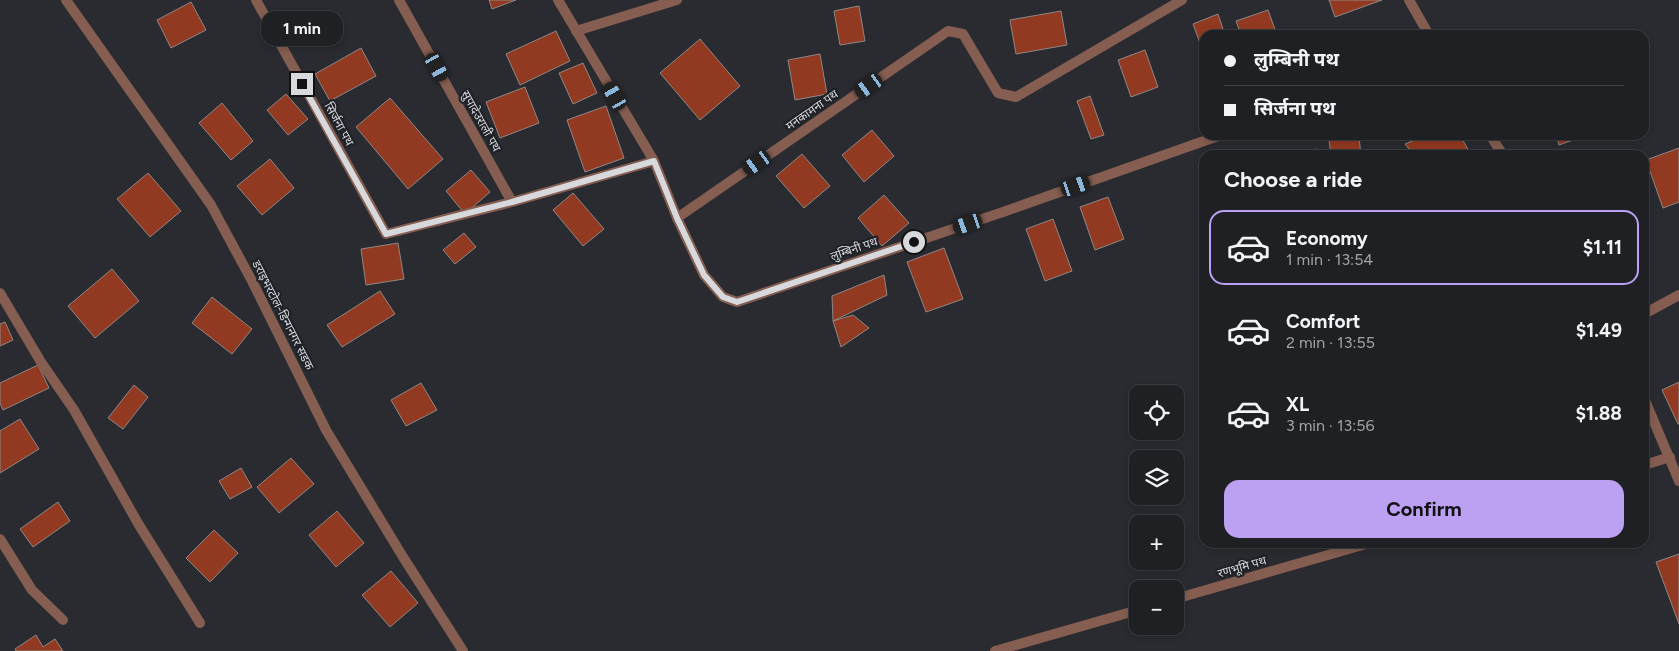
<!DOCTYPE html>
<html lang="en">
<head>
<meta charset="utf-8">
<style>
	body { margin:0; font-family:Figtree,"Noto Sans Devanagari",sans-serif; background:#27282c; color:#f1f3f6; height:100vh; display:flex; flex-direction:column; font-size:19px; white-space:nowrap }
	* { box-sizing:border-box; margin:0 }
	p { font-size:16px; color:#a1a3a6 }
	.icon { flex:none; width:28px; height:28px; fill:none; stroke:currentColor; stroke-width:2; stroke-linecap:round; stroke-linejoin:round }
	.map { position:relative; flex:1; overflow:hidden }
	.panel { position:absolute; left:1199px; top:150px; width:450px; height:398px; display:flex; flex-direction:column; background:#1f2024; border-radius:15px; box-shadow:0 2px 8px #0003,0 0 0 1px #3c3e41 }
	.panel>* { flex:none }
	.banner { position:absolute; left:1199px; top:30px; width:450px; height:110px; border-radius:15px; box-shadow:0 2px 8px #0003,0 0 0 1px #3c3e41; display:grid; align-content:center; height:110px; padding:0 25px; background:#1f2024 }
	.controls { position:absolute; left:1129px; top:385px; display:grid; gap:10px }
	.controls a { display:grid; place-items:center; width:55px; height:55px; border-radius:10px; background:#1f2024; box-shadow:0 2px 8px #0003,0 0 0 1px #3c3e41; font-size:25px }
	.end { position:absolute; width:22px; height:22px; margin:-11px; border:6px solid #d7d9dc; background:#111; box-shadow:0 0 0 2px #111 }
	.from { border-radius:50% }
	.bubble { position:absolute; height:35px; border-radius:15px; background:#1f2024; box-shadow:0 2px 8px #0003,0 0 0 1px #3c3e41; font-size:16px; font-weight:700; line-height:35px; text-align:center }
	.car { position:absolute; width:15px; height:30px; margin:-15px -8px; border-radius:6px; box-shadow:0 0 4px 1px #0007; background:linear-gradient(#222 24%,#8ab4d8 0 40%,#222 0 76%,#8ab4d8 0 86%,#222 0) }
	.banner b { display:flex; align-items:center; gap:18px; height:48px; font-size:19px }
	.banner b+b { border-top:1px solid #3c3e41 }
	.banner i { width:12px; height:12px; background:#f1f3f6 }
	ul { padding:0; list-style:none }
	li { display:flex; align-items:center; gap:15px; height:75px; margin:0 10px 8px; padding:0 15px; border:2px solid transparent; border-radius:15px }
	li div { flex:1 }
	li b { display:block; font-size:19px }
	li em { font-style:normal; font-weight:700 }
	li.active { border-color:#bca0f2 }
	li>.icon { width:45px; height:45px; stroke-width:1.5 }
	h2 { padding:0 25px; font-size:22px; line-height:60px }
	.action { display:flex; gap:10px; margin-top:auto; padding:10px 25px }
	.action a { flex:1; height:58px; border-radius:15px; background:#bca0f2; color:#111; font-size:20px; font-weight:700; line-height:58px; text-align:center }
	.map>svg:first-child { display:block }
	.building { fill:#923a21; stroke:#8f8785 }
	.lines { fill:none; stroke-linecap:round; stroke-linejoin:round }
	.minor { stroke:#855e51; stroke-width:10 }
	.tertiary { stroke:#855e51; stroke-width:10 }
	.route { stroke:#d7d9dc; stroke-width:6 }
	.labels { text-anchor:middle; stroke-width:4.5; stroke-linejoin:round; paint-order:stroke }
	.street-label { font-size:12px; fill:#d7d9dc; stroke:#1f2226 }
</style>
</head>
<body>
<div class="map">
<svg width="1679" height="651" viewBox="0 0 1679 651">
	<rect width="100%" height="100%" fill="#292b30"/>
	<!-- building -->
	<path class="building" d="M489 0H516L492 9Z
		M1329 0H1382L1335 17Z
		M191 2 206 30 171 48 157 20Z
		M859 6 865 41 840 45 834 11Z
		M1268 10 1277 35H1241L1236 21Z
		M1061 11 1067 45 1016 54 1010 20Z
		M1218 14 1225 35H1204V54L1193 24Z
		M556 31 570 61 520 85 506 54Z
		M700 39 740 86 700 120 660 73Z
		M361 48 376 76 330 101 315 74Z
		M1145 50 1158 87 1131 97 1118 60Z
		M820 54 827 94 795 100 788 60Z
		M583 63 597 93 573 104 559 73Z
		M525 87 539 123 500 138 486 102Z
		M286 94 308 119 288 135 267 110Z
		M1090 96 1104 135 1091 139 1077 101Z
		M390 98 443 159 408 189 356 127Z
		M222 103 253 141 231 160 199 123Z
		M606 106 624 158 585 172 567 120Z
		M872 130 894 156 864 182 842 155Z
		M1427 135H1460L1470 153 1465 155H1414L1405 144Z
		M1556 135H1587L1559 145Z
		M1359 137 1361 155H1331L1329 140Z
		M1679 148V202L1663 208 1646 160Z
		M1317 149 1319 155H1296Z
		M802 154 830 186 804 208 776 176Z
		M270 159 294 188 262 215 237 186Z
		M471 170 490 192 465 214 446 191Z
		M148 173 181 211 150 237 117 199Z
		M573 193 604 229 583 246 553 210Z
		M884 195 909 223 882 246 858 218Z
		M1108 197 1124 239 1095 250 1080 207Z
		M1053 219 1072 271 1045 281 1026 229Z
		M464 233 476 247 455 264 443 250Z
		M398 243 404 279 366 285 361 249Z
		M944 248 963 299 926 312 907 262Z
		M112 269 139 301 95 338 68 306Z
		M884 275 887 295 833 321 832 296Z
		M380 291 395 314 342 347 327 325Z
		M212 297 252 329 232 354 192 323Z
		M853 315 869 328 841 347 833 321Z
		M5 322 13 340 0 346V324Z
		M38 365 49 388 3 410 0 403V383Z
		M1679 382V424H1678L1662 390Z
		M421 383 437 410 406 426 391 400Z
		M134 385 148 397 123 429 108 418Z
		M20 419 39 449 0 473V431Z
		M291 458 314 484 279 513 257 487Z
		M241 468 252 487 230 499 219 481Z
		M58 502 70 521 33 547 20 529Z
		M337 511 364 543 336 567 309 535Z
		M214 530 238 553 210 582 186 558Z
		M1679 554V624L1656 562Z
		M391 571 418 603 390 627 362 595Z
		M36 635 43 647 55 639 63 651H16L15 649Z"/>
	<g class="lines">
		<!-- minor -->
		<path class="minor" d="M256 0 386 234 512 202 654 161
			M399 0 512 202
			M558 0 654 161 677 218 948 31 963 34 998 93 1016 97 1182 0
			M1409 0 1429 35
			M576 31 677 0
			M1490 135 1503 155
			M677 218 704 275 723 297 737 302 1003 212 1221 135
			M0 293 41 362 74 410 139 525 200 623
			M1644 314 1679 295
			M1644 398 1679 481
			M1644 465 1670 457
			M0 539 32 590 63 620
			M1175 599 1373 542
			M995 651 1138 610"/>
		<!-- tertiary -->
		<path class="tertiary" d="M66 0 211 205 252 281 326 430 403 557 463 651"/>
	</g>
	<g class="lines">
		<!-- route -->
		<path class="route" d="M302 84 386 234 512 202 654 161 677 218 704 275 723 297 737 302 914 242"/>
	</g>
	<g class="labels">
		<!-- street labels -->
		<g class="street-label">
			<text transform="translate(812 110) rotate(-35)" y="4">मनकामना पथ</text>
			<text transform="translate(481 121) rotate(61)" y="4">सुपादेउराली पथ</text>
			<text transform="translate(339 124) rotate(61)" y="4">सिर्जना पथ</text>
			<text transform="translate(854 249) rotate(-19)" y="4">लुम्बिनी पथ</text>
			<text transform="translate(283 315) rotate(63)" y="4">डराइभरटोल-डिन्गनगर सडक</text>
			<text transform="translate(1242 567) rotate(-16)" y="4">रणभूमि पथ</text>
		</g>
	</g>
</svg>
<div class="controls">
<a><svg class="icon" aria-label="locate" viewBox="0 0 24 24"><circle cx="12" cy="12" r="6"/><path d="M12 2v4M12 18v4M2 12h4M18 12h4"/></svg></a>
<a><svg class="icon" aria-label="layers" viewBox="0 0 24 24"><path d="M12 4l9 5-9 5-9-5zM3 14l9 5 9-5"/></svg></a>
<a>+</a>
<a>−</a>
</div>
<i class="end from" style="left:914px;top:242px"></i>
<i class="end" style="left:302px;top:84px"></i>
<div class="bubble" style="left:261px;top:11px;width:82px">1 min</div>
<i class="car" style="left:437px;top:67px;rotate:151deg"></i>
<i class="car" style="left:869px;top:86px;rotate:235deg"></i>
<i class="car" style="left:615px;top:96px;rotate:330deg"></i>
<i class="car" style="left:757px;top:163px;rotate:235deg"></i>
<i class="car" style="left:1076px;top:186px;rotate:71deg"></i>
<i class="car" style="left:968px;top:224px;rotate:251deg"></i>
<div class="banner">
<b><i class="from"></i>लुम्बिनी पथ</b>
<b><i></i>सिर्जना पथ</b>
</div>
<section class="panel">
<h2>Choose a ride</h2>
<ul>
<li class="active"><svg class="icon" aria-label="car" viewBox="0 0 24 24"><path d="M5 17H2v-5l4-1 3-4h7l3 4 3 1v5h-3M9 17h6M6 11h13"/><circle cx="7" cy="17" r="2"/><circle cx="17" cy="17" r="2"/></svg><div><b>Economy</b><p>1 min · 13:54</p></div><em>$1.11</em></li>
<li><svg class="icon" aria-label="car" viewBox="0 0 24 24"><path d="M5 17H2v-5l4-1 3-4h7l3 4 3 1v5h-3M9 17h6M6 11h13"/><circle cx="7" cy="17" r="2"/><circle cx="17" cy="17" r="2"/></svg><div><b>Comfort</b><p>2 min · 13:55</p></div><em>$1.49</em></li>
<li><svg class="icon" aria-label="car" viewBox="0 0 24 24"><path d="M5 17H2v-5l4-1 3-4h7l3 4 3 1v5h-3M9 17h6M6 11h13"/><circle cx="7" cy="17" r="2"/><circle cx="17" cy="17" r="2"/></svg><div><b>XL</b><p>3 min · 13:56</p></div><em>$1.88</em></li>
</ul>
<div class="action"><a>Confirm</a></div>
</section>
</div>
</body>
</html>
